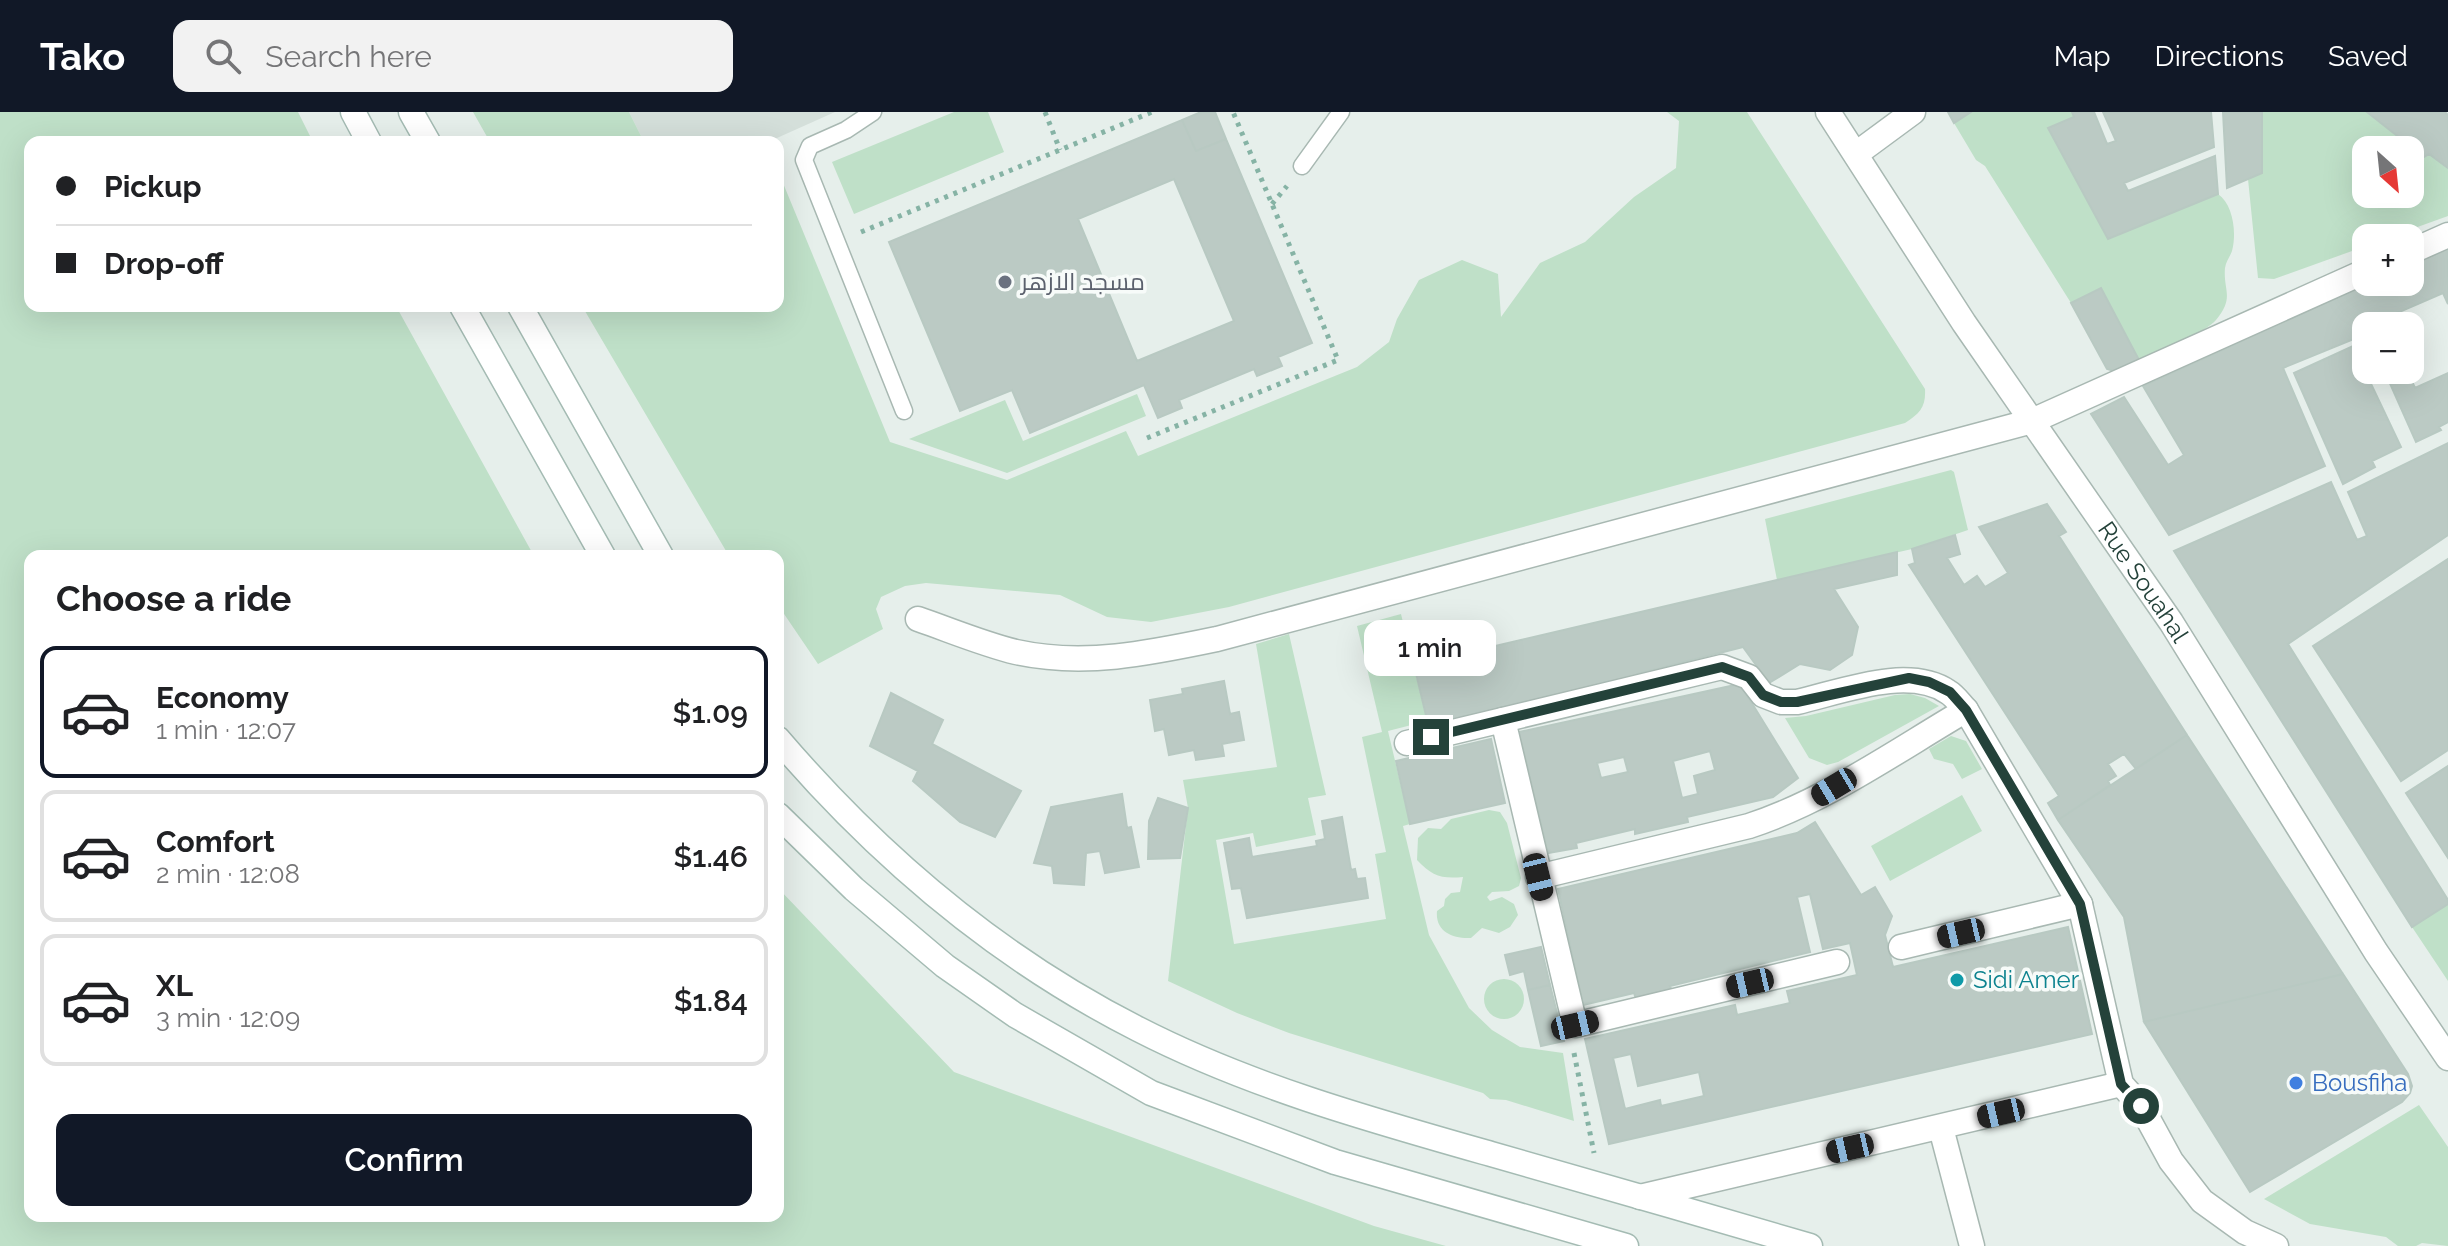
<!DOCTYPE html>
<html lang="en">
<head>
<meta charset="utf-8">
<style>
	body { margin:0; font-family:Raleway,Cairo,sans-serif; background:#f2f2f2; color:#202124; height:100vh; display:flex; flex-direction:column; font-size:30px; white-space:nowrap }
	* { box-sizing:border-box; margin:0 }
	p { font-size:26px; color:#757577 }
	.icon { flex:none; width:44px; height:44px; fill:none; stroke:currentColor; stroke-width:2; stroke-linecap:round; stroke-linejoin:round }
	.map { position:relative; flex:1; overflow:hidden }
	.drawer { position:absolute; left:24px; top:438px; width:760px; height:672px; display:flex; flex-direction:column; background:#fff; border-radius:16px; box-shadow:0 8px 32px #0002 }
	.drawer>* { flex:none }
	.top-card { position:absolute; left:24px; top:24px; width:760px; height:176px; border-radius:16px; box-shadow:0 8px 32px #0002; display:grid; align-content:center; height:176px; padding:0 32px; background:#fff }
	.needle { width:52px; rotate:153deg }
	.tools { position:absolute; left:2352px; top:24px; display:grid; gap:16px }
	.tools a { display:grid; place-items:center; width:72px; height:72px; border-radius:16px; background:#fff; box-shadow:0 8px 32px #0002; font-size:40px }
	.end { position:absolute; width:36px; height:36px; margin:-18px; border:10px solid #24423a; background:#fff; box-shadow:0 0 0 4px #fff }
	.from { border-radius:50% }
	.bubble { position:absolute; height:56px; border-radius:16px; background:#fff; box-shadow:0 8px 32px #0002; font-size:26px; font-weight:600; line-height:56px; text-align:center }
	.car { position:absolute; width:24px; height:48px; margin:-24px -12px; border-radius:10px; box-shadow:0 0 6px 2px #0007; background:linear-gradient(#222 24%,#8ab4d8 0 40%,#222 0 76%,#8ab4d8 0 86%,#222 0) }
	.top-card b { display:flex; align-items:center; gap:28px; height:76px; font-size:30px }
	.top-card b+b { border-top:2px solid #e0e0e0 }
	.top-card i { width:20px; height:20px; background:#202124 }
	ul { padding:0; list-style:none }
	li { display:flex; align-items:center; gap:24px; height:132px; margin:0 16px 12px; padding:0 16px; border:4px solid #e0e0e0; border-radius:16px }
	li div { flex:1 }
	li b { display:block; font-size:30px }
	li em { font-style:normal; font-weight:600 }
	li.on { border-color:#111827 }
	li>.icon { width:72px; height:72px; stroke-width:1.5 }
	h2 { padding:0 32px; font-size:36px; line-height:96px }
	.button { display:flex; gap:16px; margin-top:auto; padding:16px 32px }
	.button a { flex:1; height:92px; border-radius:16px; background:#111827; color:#fff; font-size:32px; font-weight:600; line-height:92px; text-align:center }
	header { display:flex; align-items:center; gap:48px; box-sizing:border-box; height:112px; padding:0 40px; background:#111827; color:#fff }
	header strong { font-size:38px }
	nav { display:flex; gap:44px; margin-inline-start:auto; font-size:28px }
	.search { width:560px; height:72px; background:#f2f2f2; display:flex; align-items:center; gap:20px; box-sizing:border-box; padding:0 28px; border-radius:16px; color:#757577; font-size:30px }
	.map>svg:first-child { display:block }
	.built { fill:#d4dfda }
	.green { fill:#bfe0c8; fill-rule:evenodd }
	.building { fill:#bbcac4; stroke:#b8c9c2; stroke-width:2; fill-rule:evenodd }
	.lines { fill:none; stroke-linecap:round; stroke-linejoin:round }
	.service-casing { stroke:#a8b8b2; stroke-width:19 }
	.minor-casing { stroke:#a8b8b2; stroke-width:27 }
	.secondary-casing { stroke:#a4bbb3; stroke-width:27 }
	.path { stroke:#86b3a5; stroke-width:5; stroke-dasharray:4 6; stroke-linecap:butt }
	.service { stroke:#fff; stroke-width:16 }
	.minor { stroke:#fff; stroke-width:24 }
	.secondary { stroke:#fff; stroke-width:24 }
	.route { stroke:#24423a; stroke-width:10 }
	.worship-dot { fill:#6b7280; stroke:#f7fbf9; stroke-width:3 }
	.culture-dot { fill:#0f9aa8; stroke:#f7fbf9; stroke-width:3 }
	.shop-dot { fill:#3f7fe0; stroke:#f7fbf9; stroke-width:3 }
	.labels { text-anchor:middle; stroke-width:7; stroke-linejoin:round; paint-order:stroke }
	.worship-label { font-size:24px; fill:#5b616d; stroke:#f7fbf9; text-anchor:start }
	.street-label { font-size:24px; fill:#24423a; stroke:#f7fbf9 }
	.culture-label { font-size:24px; fill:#0d838f; stroke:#f7fbf9; text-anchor:start }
	.shop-label { font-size:24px; fill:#366cbe; stroke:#f7fbf9; text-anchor:start }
</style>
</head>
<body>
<header>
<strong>Tako</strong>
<div class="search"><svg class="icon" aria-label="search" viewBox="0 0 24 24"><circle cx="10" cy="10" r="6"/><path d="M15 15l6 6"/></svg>Search here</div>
<nav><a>Map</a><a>Directions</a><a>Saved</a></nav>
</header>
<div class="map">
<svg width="2448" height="1134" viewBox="0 0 2448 1134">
	<rect width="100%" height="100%" fill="#e6efeb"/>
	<!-- built -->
	<path class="built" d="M629 0H835L768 30H644Z"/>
	<!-- green -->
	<path class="green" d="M0 0H298L313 30H30V194H396L534 444H30V1104H778V776L954 960 1374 1114 1446 1134H0Z
		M473 0H629L644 30H490Z
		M954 0H988L1004 40 854 102 832 50Z
		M1667 0H1747L1925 277C1926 295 1920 301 1905 311L1229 495 1151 510 1107 505 1060 483 926 471 905 474 881 485 876 497 883 517 818 552 778 493V444H729L582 194H778V59L890 330 1007 368 1126 319 1138 344 1357 255 1389 230 1397 207 1419 168 1462 148 1498 162 1501 205 1540 151 1585 130 1634 85 1676 56 1679 9Z
		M1971 0H2072L2074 5 2048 16 2108 127 2218 82C2233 92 2237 121 2232 139 2230 145 2226 149 2225 156 2223 179 2235 185 2216 208 2207 220 2155 240 2139 248L2101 177 2071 191 1985 54 1976 48 1954 11Z
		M2262 0H2367L2424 45 2429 42 2448 56V104L2387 126H2366V134L2274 167 2258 166 2248 67 2262 61ZM2366 38H2410V82H2366Z
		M1137 282 1146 304 1007 361 909 327 1005 288 1023 329Z
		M1951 358 1954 360 1968 418 1912 437 1777 468 1765 407Z
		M1401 502 1427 609 1388 619 1410 712 1403 714 1429 823 1469 896 1492 918 1520 935 1563 941 1574 1009 1506 988 1490 987 1483 981 1289 921 1237 901 1168 869 1188 696 1183 668 1277 655 1256 532 1289 522 1326 683 1308 686 1316 723 1256 735 1253 721 1216 728 1234 832 1386 807 1375 742 1386 740 1362 625 1382 620 1357 514Z
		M1910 582 1925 586 1939 594 1838 650 1827 653 1809 646 1785 606 1806 604 1895 583Z
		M1951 624 1966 629 1982 657 1962 667 1953 652 1934 647 1929 637Z
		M1962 683 1982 719 1890 769 1871 734Z
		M1489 698 1500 700 1507 711 1521 766 1519 774 1509 779 1492 780 1487 785 1490 789 1502 785 1514 792 1518 803 1510 815 1499 821 1482 816 1471 826C1453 827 1435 820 1437 799L1444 794 1445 787 1451 781 1460 780 1463 765C1441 767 1432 764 1417 748L1418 726 1428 716 1441 717 1451 707Z
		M2448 792V869L2412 815Z
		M1484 887a20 20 0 1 1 40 0a20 20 0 1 1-40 0Z
		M2419 993 2448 1035V1134L2422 1131 2416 1134H2398L2386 1125 2310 1112 2264 1087Z"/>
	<!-- building -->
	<path class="building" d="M1201 0H1215L1226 27 1196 39 1182 8Z
		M1948 0H1971L1954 11Z
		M2072 0H2094L2107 32 2116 29 2103 0H2211L2214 35 2124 71 2128 79 2215 44 2218 82 2108 127 2048 16 2074 5Z
		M2223 0H2262V61L2227 76Z
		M2367 0H2445L2448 3V56L2429 42 2424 45Z
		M1182 8 1196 39 1226 27 1312 231 1278 245 1282 254 1257 264 1254 257 1179 288 1182 296 1158 306 1144 273 1030 321 1012 278 960 299 889 130ZM1174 67 1234 209 1137 249 1078 107Z
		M2448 135V192L2443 181 2383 207 2386 214H2366V236L2361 224 2283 256 2325 354 2169 423 2091 302 2124 285 2168 353 2184 343 2143 274 2371 170H2410V152Z
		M2101 176 2139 248 2114 259 2107 257 2071 191Z
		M2353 234 2401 335 2372 349 2375 355 2343 372 2294 261Z
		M2384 258H2407L2415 276 2448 261V310L2439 315 2441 318 2416 330Z
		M2448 331V423L2288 532 2448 788V792L2412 815 2174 439 2331 370 2357 428 2367 424 2348 380Z
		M2047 392 2066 420 2059 424 2187 623 2136 657 2124 642 2108 652 2116 664 2108 669 2110 673 2058 708 2048 691 2059 684 1909 453 1915 451 1912 437 1955 423 1960 442 1947 446 1964 473 1977 464 1985 475 2008 461 1979 415Z
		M1897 440V463L1834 477 1858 515 1852 543 1830 558 1800 552 1769 571 1743 535 1637 562 1638 566 1429 616 1414 553Z
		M2448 447V638L2401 669 2313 534Z
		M1224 569 1230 602 1239 600 1244 628 1222 632 1224 644 1196 648 1194 638 1169 643 1164 617 1155 619 1150 588 1183 582 1182 577Z
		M1740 572 1798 666 1773 685 1687 705 1688 710 1635 722V717L1576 731 1577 736 1548 741 1519 620ZM1710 639 1715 658 1694 664 1698 682 1682 686 1673 649ZM1624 645 1628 660 1601 666 1597 651Z
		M891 581 943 608 932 632 1021 679 995 725 960 710 913 669 918 659 870 634Z
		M2187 623 2343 862 2144 910 2124 805 2058 708Z
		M1491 627 1505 691 1410 712 1396 649Z
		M2448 654V746L2406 681Z
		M1122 682 1127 716 1131 715 1139 755 1105 761 1100 739 1086 741 1084 773 1054 771 1052 754 1034 751 1051 695Z
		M1158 686 1188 696 1180 746 1148 747 1149 709Z
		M1342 705 1351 758 1355 757 1357 767 1365 766 1368 786 1247 806 1241 776 1232 777 1224 731 1249 726 1252 745 1317 734 1316 729 1325 727 1322 709Z
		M1815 710 1861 783 1875 775 1892 804 1885 823 1893 855 2068 815 2092 922 1609 1032 1585 927 1735 893 1737 903 1790 891 1787 879 1857 863 1850 831 1823 837 1810 782 1797 785 1810 840 1670 874 1672 879 1636 887 1634 881 1583 893 1558 777 1797 721ZM1631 942 1638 974 1699 960 1704 984 1661 994 1660 988 1625 997 1613 946Z
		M1541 835 1550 873 1528 878 1524 859 1510 863 1505 843Z
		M2343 862 2408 962 2412 974 2410 981 2402 990 2250 1080 2144 910Z
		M1550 873 1564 929 1541 934 1528 878Z"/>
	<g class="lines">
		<defs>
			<path id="service" d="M873 0 846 18 810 34 804 48 904 299
				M1302 54 1341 0"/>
			<g id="minor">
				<path id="s1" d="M1828 0 1964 211 2171 510 2376 840 2448 946"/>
				<path d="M1856 42 1913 0"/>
				<path d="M2410 140 2448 123"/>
				<path d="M918 507C950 518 983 532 1016 540 1084 555 1150 541 1217 527L2032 309 2366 159"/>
				<path d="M1503 608 1575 913 1837 850"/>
				<path d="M1407 631 1722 555 1749 565 1763 583 1781 590H1797C1841 580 1908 553 1948 580 1955 584 1960 592 1966 598L2080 792 2121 972 2141 994 2171 1049 2202 1089 2245 1120 2276 1134"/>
				<path d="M1538 765 1749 714C1826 689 1896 639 1966 598"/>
				<path d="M1901 835 2080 792"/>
				<path d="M1941 1016 1972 1134"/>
				<path d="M1640 1085 2121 972"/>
			</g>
			<path id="secondary" d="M353 0 369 30
				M411 0 428 30
				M462 194 603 444
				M520 194 661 444
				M778 627C879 745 998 846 1138 917 1249 974 1371 1008 1491 1042 1597 1072 1704 1103 1810 1134
				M778 703 854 777 945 854 1015 903 1151 981 1335 1050 1626 1134"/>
		</defs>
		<!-- service casing -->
		<use href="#service" class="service-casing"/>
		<!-- minor casing -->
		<use href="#minor" class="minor-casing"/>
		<!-- secondary casing -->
		<use href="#secondary" class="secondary-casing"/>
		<!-- path -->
		<path class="path" d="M1045 0 1060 38
			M1272 92 1287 74
			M861 120 1152 0
			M1147 326 1338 248 1233 0
			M1574 941 1594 1041"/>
		<!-- service -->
		<use href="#service" class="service"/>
		<!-- minor -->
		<use href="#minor" class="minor"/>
		<!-- secondary -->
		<use href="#secondary" class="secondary"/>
	</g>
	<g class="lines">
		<!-- route -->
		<path class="route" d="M1431 625 1722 555 1749 565 1763 583 1781 590H1797L1909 566 1929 570 1950 580 1966 598 2080 792 2121 972 2141 994"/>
	</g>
	<!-- markers -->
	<circle class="worship-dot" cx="1005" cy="170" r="8"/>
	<circle class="culture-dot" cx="1957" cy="868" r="8"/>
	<circle class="shop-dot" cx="2296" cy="971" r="8"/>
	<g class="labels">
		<!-- worship labels -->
		<g class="worship-label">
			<text x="1021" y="178">مسجد الازهر</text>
		</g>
		<!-- street labels -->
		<g class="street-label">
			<text dy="8" stroke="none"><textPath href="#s1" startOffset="566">Rue Souahal</textPath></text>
		</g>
		<!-- culture labels -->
		<g class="culture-label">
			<text x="1973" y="876">Sidi Amer</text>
		</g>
		<!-- shop labels -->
		<g class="shop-label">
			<text x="2312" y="979">Bousfiha</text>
		</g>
	</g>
</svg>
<div class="tools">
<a><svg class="needle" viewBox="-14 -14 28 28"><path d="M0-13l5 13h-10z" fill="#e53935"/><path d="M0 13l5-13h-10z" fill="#757577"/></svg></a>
<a>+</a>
<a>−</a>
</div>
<i class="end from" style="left:2141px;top:994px"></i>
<i class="end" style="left:1431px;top:625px"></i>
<div class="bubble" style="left:1364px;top:508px;width:132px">1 min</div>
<i class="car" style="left:1834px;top:675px;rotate:239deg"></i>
<i class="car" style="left:1538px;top:765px;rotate:166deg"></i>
<i class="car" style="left:1961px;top:821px;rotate:257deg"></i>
<i class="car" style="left:1750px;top:871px;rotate:257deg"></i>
<i class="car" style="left:1575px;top:913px;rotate:77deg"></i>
<i class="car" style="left:2001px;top:1001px;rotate:257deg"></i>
<i class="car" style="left:1850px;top:1036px;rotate:257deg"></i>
<div class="top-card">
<b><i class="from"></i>Pickup</b>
<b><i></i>Drop-off</b>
</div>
<section class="drawer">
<h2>Choose a ride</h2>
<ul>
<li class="on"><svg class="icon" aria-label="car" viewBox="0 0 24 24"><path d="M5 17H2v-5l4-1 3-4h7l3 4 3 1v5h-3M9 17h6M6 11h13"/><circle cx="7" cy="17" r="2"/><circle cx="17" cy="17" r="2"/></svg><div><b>Economy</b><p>1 min · 12:07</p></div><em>$1.09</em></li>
<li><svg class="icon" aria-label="car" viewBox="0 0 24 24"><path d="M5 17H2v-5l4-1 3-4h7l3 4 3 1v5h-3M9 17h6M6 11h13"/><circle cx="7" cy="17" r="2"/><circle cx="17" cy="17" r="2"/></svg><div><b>Comfort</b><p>2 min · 12:08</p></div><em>$1.46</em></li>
<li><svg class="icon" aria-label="car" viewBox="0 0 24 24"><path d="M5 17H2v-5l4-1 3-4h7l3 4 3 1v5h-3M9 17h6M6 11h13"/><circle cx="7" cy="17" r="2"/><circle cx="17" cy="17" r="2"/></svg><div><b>XL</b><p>3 min · 12:09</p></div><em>$1.84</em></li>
</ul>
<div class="button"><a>Confirm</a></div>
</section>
</div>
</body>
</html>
